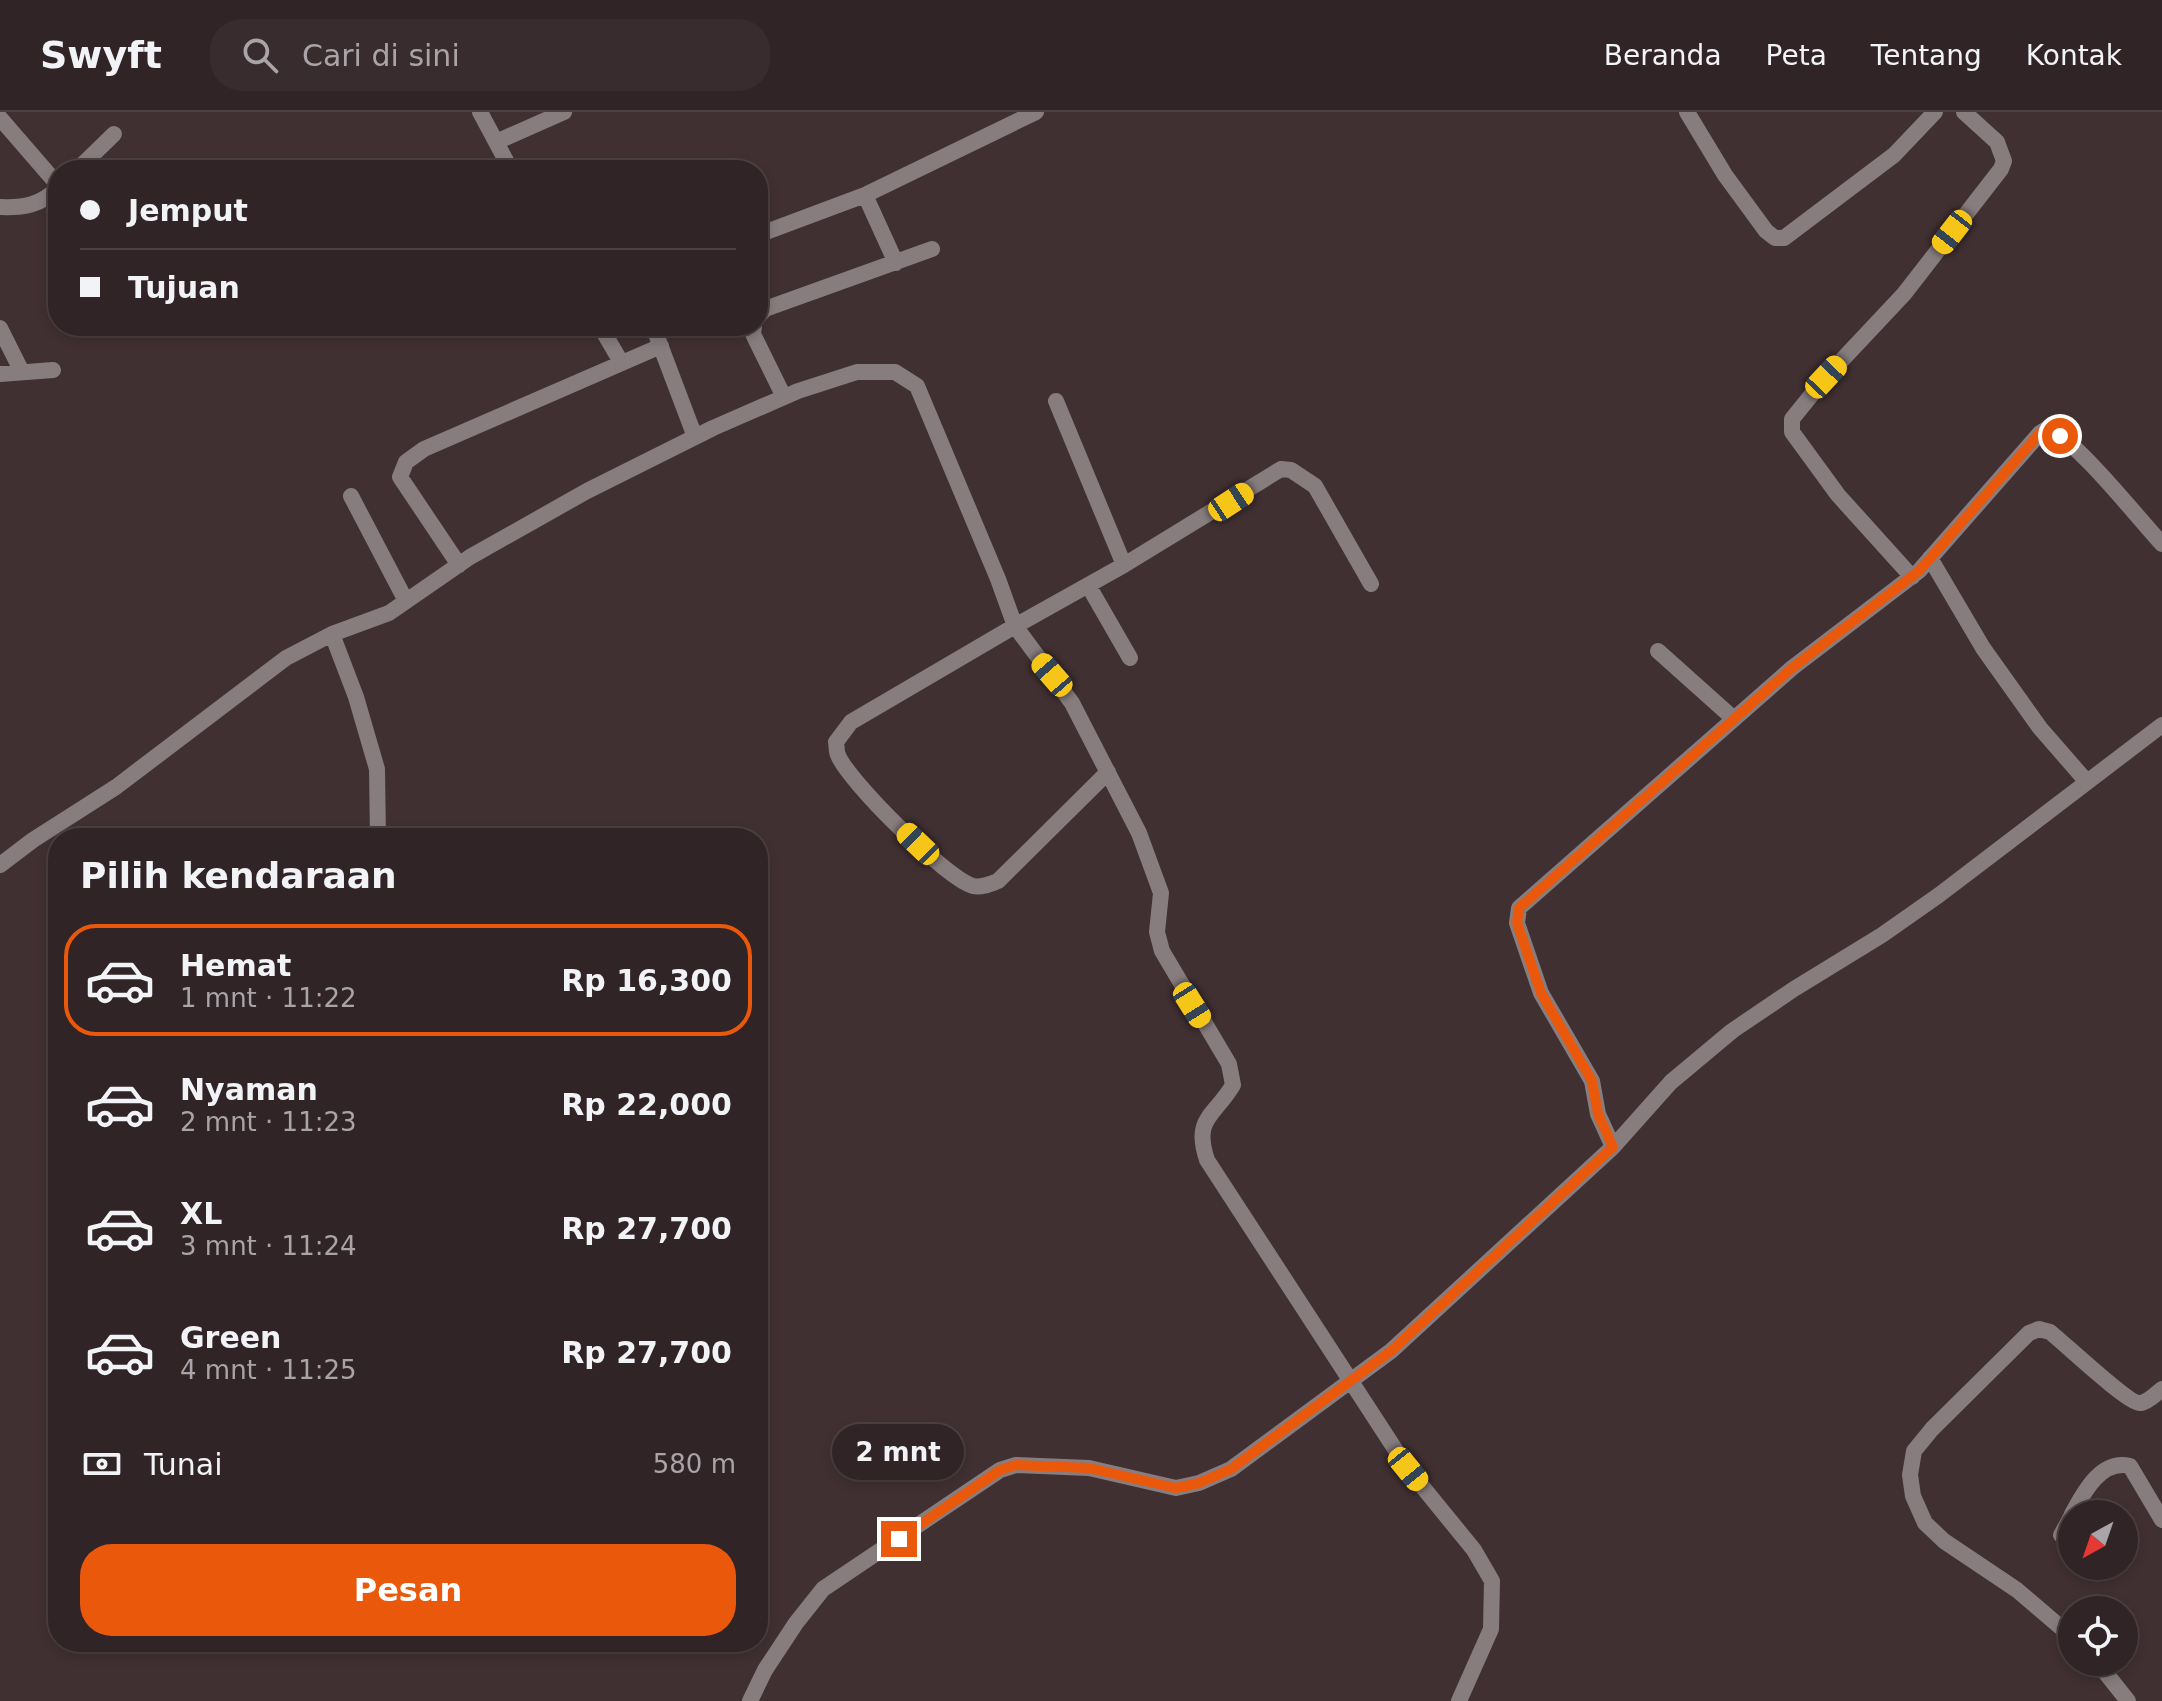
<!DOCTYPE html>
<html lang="id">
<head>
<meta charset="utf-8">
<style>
	body { margin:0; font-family:"DejaVu Sans",sans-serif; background:#392c2e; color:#f1f3f6; height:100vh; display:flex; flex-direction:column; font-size:30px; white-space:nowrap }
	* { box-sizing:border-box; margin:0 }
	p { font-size:26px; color:#a8a4a7 }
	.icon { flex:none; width:44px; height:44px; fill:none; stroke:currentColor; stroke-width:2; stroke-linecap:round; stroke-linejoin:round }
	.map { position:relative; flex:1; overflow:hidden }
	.details { position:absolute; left:48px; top:716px; width:720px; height:824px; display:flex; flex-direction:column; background:#312426; border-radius:32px; box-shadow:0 4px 12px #0003,0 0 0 2px #4c4143 }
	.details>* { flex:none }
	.top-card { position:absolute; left:48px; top:48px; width:720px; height:176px; border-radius:32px; box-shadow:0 4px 12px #0003,0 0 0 2px #4c4143; display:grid; align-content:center; height:176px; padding:0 32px; background:#312426 }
	.needle { width:52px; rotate:220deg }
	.controls { position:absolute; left:2058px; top:1388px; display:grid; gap:16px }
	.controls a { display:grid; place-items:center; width:80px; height:80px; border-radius:50%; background:#312426; box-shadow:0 4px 12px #0003,0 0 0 2px #4c4143; font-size:40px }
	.end { position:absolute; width:36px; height:36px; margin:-18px; border:10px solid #ea580c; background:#fff; box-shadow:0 0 0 4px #fff }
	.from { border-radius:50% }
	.bubble { position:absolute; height:56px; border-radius:28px; background:#312426; box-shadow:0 4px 12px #0003,0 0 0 2px #4c4143; font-size:26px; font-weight:700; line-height:56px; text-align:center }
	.car { position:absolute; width:24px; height:48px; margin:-24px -12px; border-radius:10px; box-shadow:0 0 6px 2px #0007; background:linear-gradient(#f5c518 24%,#345 0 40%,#f5c518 0 76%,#345 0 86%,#f5c518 0) }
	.top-card b { display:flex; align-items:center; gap:28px; height:76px; font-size:30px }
	.top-card b+b { border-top:2px solid #4c4143 }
	.top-card i { width:20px; height:20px; background:#f1f3f6 }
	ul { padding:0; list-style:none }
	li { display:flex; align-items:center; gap:24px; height:112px; margin:0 16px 12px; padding:0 16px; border:4px solid transparent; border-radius:32px }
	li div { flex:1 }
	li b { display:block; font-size:30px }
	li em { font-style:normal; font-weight:700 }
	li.on { border-color:#ea580c }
	li>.icon { width:72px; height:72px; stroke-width:1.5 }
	h2 { padding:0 32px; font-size:36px; line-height:96px }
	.pay { display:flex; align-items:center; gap:20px; height:88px; padding:0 32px; font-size:30px }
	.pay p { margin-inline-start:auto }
	.action { display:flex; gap:16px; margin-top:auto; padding:16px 32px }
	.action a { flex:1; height:92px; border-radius:32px; background:#ea580c; color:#fff; font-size:32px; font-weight:700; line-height:92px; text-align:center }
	header { display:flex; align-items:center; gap:48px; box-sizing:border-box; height:112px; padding:0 40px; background:#312426; border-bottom:2px solid #4c4143 }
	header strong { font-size:38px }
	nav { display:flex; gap:44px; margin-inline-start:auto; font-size:28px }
	.search { width:560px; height:72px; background:#392c2e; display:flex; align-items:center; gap:20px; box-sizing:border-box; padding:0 28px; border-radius:32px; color:#a8a4a7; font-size:30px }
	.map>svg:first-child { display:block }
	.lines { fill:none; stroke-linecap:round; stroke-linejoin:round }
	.minor { stroke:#877d7e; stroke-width:16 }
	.route { stroke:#ea580c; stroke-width:10 }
</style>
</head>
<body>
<header>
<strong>Swyft</strong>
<div class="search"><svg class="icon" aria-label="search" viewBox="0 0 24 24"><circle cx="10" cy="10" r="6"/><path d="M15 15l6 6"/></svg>Cari di sini</div>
<nav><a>Beranda</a><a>Peta</a><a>Tentang</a><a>Kontak</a></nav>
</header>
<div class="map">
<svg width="2162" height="1589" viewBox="0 0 2162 1589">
	<rect width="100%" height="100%" fill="#413032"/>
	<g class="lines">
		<!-- minor -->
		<path class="minor" d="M480 0 511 58
			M1687 0 1725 63 1766 119 1775 126H1784L1894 43 1935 0
			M0 6 58 73
			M496 30 564 0
			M77 58 114 22
			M865 83 896 151
			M0 95C24 96 41 93 58 76
			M758 123 865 83 1036 0
			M758 205 765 197 932 137
			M600 214 621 250
			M653 214 695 325
			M754 214 753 222 784 285
			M0 216 22 260
			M0 262 53 258
			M1056 289 1124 453
			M351 384 406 489
			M1930 446 1983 536 2040 616 2087 670
			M459 453 400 365 406 350 424 337 661 234
			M1912 465 1838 383 1792 320V307L1826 265 1904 182 2001 57 2004 49 1997 30 1964 0
			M1088 473 1130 546
			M332 522 356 585 377 657 378 726
			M1658 539 1734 607
			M1108 660 998 769C990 772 981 776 973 774 947 767 848 669 838 643 836 639 837 634 836 630L851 610 1015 514 1124 453 1281 357 1291 358 1315 374 1371 472
			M0 753 33 728 116 675 286 546 332 522 389 501 470 445 587 379 713 316 798 279 857 260H895L917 274 998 467 1015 514 1072 591 1139 721 1161 781 1157 820 1162 839 1229 952 1233 973C1214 1005 1193 1006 1207 1048L1408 1357 1474 1438 1492 1469 1491 1517 1459 1589
			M1613 1035 1598 1002 1592 969 1541 881 1517 811 1519 796 1792 556 1919 459 2040 321 2048 316C2075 327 2139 407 2162 432
			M2072 1402C2084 1380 2101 1347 2130 1354L2162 1408
			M2061 1423 2072 1403
			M2072 1525 2017 1478 1944 1429 1925 1411 1913 1384 1910 1363 1914 1339 1932 1317 2029 1221 2039 1217 2050 1220C2063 1230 2129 1293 2141 1291 2148 1290 2157 1281 2162 1277
			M2097 1550 2128 1589
			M750 1589 765 1558 796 1511 823 1477 1000 1358 1016 1353 1089 1356 1176 1376 1199 1371 1231 1357 1391 1239 1613 1035 1671 970 1732 919 1794 877 1882 823 1939 783 2162 613"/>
	</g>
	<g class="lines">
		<!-- route -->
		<path class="route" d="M899 1427 1000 1358 1016 1353 1089 1356 1176 1376 1199 1371 1231 1357 1391 1239 1613 1035 1598 1002 1592 969 1541 881 1517 811 1519 796 1792 556 1919 459 2040 321 2051 317 2060 324"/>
	</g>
</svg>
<div class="controls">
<a><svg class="needle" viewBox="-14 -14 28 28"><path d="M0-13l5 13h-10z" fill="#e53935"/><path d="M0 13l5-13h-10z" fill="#a8a4a7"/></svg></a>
<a><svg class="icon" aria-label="locate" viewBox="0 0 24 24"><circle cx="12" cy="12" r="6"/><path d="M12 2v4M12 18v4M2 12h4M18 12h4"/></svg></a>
</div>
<i class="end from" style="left:2060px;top:324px"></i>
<i class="end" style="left:899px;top:1427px"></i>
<div class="bubble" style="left:832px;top:1312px;width:132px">2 mnt</div>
<i class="car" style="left:1952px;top:120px;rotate:218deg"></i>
<i class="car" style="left:1826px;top:265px;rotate:43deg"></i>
<i class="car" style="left:1231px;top:390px;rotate:57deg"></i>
<i class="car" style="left:1052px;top:563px;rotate:319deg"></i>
<i class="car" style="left:918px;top:732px;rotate:314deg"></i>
<i class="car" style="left:1192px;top:893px;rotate:148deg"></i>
<i class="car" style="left:1408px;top:1357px;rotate:141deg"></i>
<div class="top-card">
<b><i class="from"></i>Jemput</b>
<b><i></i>Tujuan</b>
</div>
<section class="details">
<h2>Pilih kendaraan</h2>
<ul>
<li class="on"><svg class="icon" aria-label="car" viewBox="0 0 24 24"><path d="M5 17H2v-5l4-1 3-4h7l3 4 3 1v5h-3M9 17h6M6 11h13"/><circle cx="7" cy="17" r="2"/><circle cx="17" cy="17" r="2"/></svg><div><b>Hemat</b><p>1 mnt · 11:22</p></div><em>Rp 16,300</em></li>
<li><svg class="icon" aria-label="car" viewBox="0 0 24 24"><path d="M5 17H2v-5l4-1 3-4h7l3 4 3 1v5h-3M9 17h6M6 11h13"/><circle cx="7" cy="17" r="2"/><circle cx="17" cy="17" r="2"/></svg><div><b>Nyaman</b><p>2 mnt · 11:23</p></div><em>Rp 22,000</em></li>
<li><svg class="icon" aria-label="car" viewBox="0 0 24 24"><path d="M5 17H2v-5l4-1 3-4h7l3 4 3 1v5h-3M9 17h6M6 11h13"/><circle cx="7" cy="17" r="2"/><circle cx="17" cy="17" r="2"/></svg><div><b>XL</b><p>3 mnt · 11:24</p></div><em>Rp 27,700</em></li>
<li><svg class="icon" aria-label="car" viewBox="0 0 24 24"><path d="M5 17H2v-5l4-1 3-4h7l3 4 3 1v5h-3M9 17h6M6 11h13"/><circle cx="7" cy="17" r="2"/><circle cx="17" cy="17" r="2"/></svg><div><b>Green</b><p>4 mnt · 11:25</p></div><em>Rp 27,700</em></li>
</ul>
<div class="pay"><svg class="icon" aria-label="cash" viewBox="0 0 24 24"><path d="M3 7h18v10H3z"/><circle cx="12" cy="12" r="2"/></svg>Tunai<p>580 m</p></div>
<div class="action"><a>Pesan</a></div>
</section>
</div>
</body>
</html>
